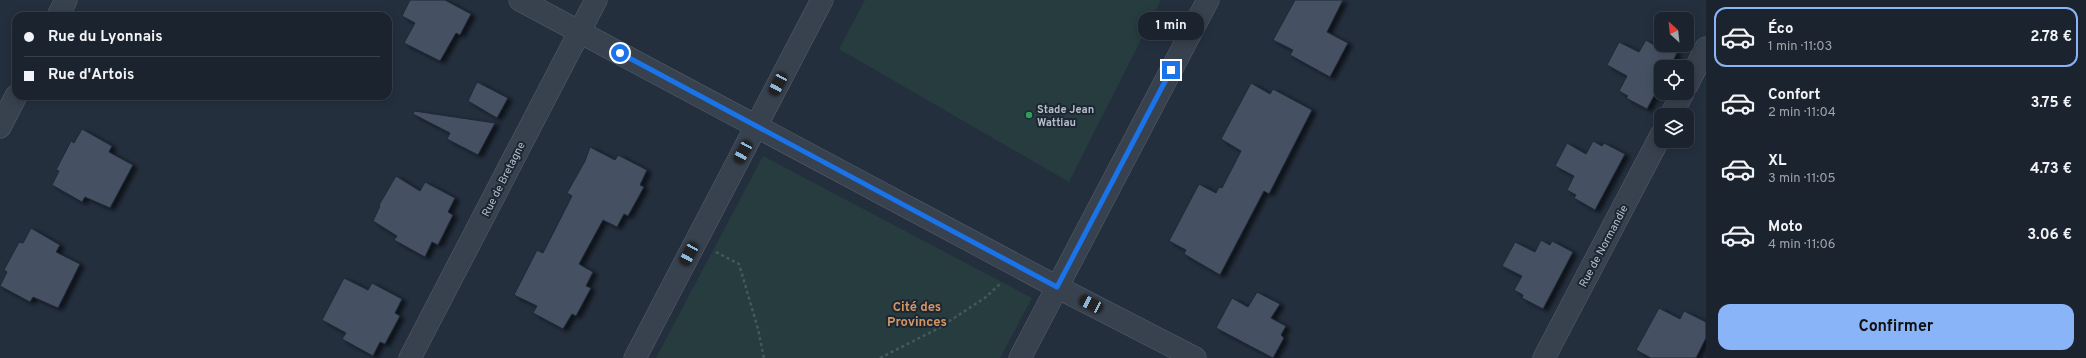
<!DOCTYPE html>
<html lang="fr">
<head>
<meta charset="utf-8">
<style>
	body { margin:0; font-family:Overpass,sans-serif; background:#242b36; color:#f1f3f6; height:100vh; display:flex; flex-direction:column; font-size:15px; white-space:nowrap }
	* { box-sizing:border-box; margin:0 }
	p { font-size:13px; color:#a0a4aa }
	.icon { flex:none; width:22px; height:22px; fill:none; stroke:currentColor; stroke-width:2; stroke-linecap:round; stroke-linejoin:round }
	.map { position:relative; flex:1; overflow:hidden }
	.details { display:flex; flex-direction:column; background:#1b232e; width:380px }
	.details>* { flex:none }
	.hud { position:absolute; left:12px; top:12px; width:380px; height:88px; border-radius:12px; box-shadow:0 2px 10px #0003,0 0 0 1px #39404a; display:grid; align-content:center; height:88px; padding:0 12px; background:#1b232e }
	.needle { width:26px; rotate:333deg }
	.tools { position:absolute; left:1654px; top:12px; display:grid; gap:8px }
	.tools a { display:grid; place-items:center; width:40px; height:40px; border-radius:8px; background:#1b232e; box-shadow:0 2px 10px #0003,0 0 0 1px #39404a; font-size:20px }
	.end { position:absolute; width:18px; height:18px; margin:-9px; border:5px solid #1a73e8; background:#fff; box-shadow:0 0 0 2px #fff }
	.from { border-radius:50% }
	.bubble { position:absolute; height:28px; border-radius:12px; background:#1b232e; box-shadow:0 2px 10px #0003,0 0 0 1px #39404a; font-size:13px; font-weight:700; line-height:28px; text-align:center }
	.car { position:absolute; width:12px; height:24px; margin:-12px -6px; border-radius:5px; box-shadow:0 0 3px 1px #0007; background:linear-gradient(#222 24%,#8ab4d8 0 40%,#222 0 76%,#8ab4d8 0 86%,#222 0) }
	.hud b { display:flex; align-items:center; gap:14px; height:38px; font-size:15px }
	.hud b+b { border-top:1px solid #39404a }
	.hud i { width:10px; height:10px; background:#f1f3f6 }
	ul { padding:7px 0 0; list-style:none }
	li { display:flex; align-items:center; gap:12px; height:60px; margin:0 8px 6px; padding:0 4px; border:2px solid transparent; border-radius:12px }
	li div { flex:1 }
	li b { display:block; font-size:15px }
	li em { font-style:normal; font-weight:700 }
	li.selected { border-color:#8ab4f8 }
	li>.icon { width:36px; height:36px; stroke-width:1.5 }
	.primary-button { display:flex; gap:8px; margin-top:auto; padding:8px 12px }
	.primary-button a { flex:1; height:46px; border-radius:12px; background:#8ab4f8; color:#111; font-size:16px; font-weight:700; line-height:46px; text-align:center }
	main { display:flex; flex:1; min-height:0 }
	.map>svg:first-child { display:block }
	.green { fill:#263c3f }
	.building { fill:#455162; stroke:#1f2835; filter:url(#shadow) }
	.lines { fill:none; stroke-linecap:round; stroke-linejoin:round }
	.street-casing { stroke:#565f6c; stroke-width:23 }
	.path { stroke:#44595c; stroke-width:2.5; stroke-dasharray:3 3; stroke-linecap:butt }
	.street { stroke:#38414e; stroke-width:22 }
	.route { stroke:#1a73e8; stroke-width:5 }
	.leisure-dot { fill:#2e9e5b; stroke:#1d2633; stroke-width:1.5 }
	.labels { text-anchor:middle; stroke-width:4; stroke-linejoin:round; paint-order:stroke }
	.poi-label { font-size:11px; font-weight:bold; fill:#b4bcc9; stroke:#1d2633; text-anchor:start }
	.street-label { font-size:11px; fill:#b4bcc9; stroke:#1d2633 }
	.quarter-label { font-size:13px; font-weight:bold; fill:#d59563; stroke:#1d2633 }
</style>
</head>
<body>
<main>
<div class="map">
<svg width="1706" height="358" viewBox="0 0 1706 358">
	<defs>
		<filter id="shadow"><feDropShadow dx="4.5" dy="2.5" stdDeviation="2" flood-color="#0009"/></filter>
	</defs>
	<rect width="100%" height="100%" fill="#242f3e"/>
	<!-- green -->
	<path class="green" d="M865 0H1161L1069 182 839 49Z
		M763 156 1032 298 1000 358H656Z"/>
	<!-- building -->
	<path class="building" d="M410 0H445L471 14 460 35 456 33 440 61 404 43 415 23 402 16Z
		M1295 0H1343L1327 32 1348 43 1330 77 1290 55 1293 50 1273 40Z
		M1646 40 1654 45 1656 42 1677 53 1670 67H1661V83L1647 109 1626 98 1628 96 1619 91 1627 76 1607 65 1619 42 1639 52Z
		M477 82 508 98 497 118 468 101Z
		M1251 83 1270 94 1273 89 1312 110 1269 194 1264 191 1220 275 1184 254 1186 250 1169 241 1199 184 1216 193 1219 187 1222 188 1241 151 1221 139Z
		M414 111 495 123 478 155 447 139 450 133 413 114Z
		M82 129 112 146 109 152 133 165 110 208 85 197 82 202 52 185 59 171 56 170 71 141 74 143Z
		M1593 141 1602 146 1604 143 1625 154 1595 210 1574 198 1576 195 1567 190 1574 176 1555 166 1567 143 1586 154Z
		M590 147 615 160 618 155 647 170 640 185 644 187 628 216 624 214 617 227 603 220 579 264 593 272 586 286 591 288 576 316 572 314 563 329 533 313 537 306 514 295 537 250 543 253 572 196 567 193 585 161Z
		M396 176 420 191 425 182 455 198 448 212 453 215 438 245 432 242 425 257 394 240 397 236 373 221 380 206 379 205Z
		M31 228 60 245 56 252 80 264 58 308 33 297 30 302 0 286 7 272 4 270 19 242 23 243Z
		M1541 240 1550 245 1552 241 1573 252 1543 309 1522 298 1523 295 1514 290 1522 276 1502 266 1515 242 1535 252Z
		M344 278 368 290 372 283 402 299 395 313 400 316 385 344 380 342 373 356 342 339 346 333 322 320Z
		M1257 292 1280 304 1271 318 1286 326 1281 335 1284 338 1273 358 1216 328 1232 298 1248 307Z
		M1659 308 1680 319 1684 311 1706 322V338L1696 358H1651L1636 350Z"/>
	<g class="lines">
		<defs>
			<path id="street" d="M520 0 1057 287 1195 358
				M58 16 66 0
				M1687 85 1706 48
				M1671 115 1683 93
				M0 127 16 96
				M410 358 596 0
				M635 358 822 0
				M1020 358 1208 0
				M1544 358 1661 135"/>
		</defs>
		<!-- street casing -->
		<use href="#street" class="street-casing"/>
		<!-- path -->
		<path class="path" d="M716 252 739 264 758 329 764 358
			M880 358 939 328 986 297 1001 283"/>
		<!-- street -->
		<use href="#street" class="street"/>
	</g>
	<g class="lines">
		<!-- route -->
		<path class="route" d="M620 53 1057 287 1171 70"/>
	</g>
	<!-- markers -->
	<circle class="leisure-dot" cx="1029" cy="115" r="4"/>
	<g class="labels">
		<!-- poi labels -->
		<g class="poi-label">
			<text x="1037" y="113">Stade Jean<tspan x="1037" dy="13">Wattiau</tspan></text>
		</g>
		<!-- street labels -->
		<g class="street-label">
			<text transform="translate(503 179) rotate(-63)" y="4">Rue de Bretagne</text>
			<text transform="translate(1603 246) rotate(-62)" y="4">Rue de Normandie</text>
		</g>
		<!-- quarter labels -->
		<g class="quarter-label">
			<text x="917" y="311">Cité des<tspan x="917" dy="15">Provinces</tspan></text>
		</g>
	</g>
</svg>
<div class="tools">
<a><svg class="needle" viewBox="-14 -14 28 28"><path d="M0-13l5 13h-10z" fill="#e53935"/><path d="M0 13l5-13h-10z" fill="#a0a4aa"/></svg></a>
<a><svg class="icon" aria-label="locate" viewBox="0 0 24 24"><circle cx="12" cy="12" r="6"/><path d="M12 2v4M12 18v4M2 12h4M18 12h4"/></svg></a>
<a><svg class="icon" aria-label="layers" viewBox="0 0 24 24"><path d="M12 4l9 5-9 5-9-5zM3 14l9 5 9-5"/></svg></a>
</div>
<i class="end from" style="left:620px;top:53px"></i>
<i class="end" style="left:1171px;top:70px"></i>
<div class="bubble" style="left:1138px;top:12px;width:66px">1 min</div>
<i class="car" style="left:778px;top:84px;rotate:208deg"></i>
<i class="car" style="left:743px;top:152px;rotate:208deg"></i>
<i class="car" style="left:689px;top:254px;rotate:208deg"></i>
<i class="car" style="left:1091px;top:304px;rotate:297deg"></i>
<div class="hud">
<b><i class="from"></i>Rue du Lyonnais</b>
<b><i></i>Rue d'Artois</b>
</div>
</div>
<section class="details">
<ul>
<li class="selected"><svg class="icon" aria-label="car" viewBox="0 0 24 24"><path d="M5 17H2v-5l4-1 3-4h7l3 4 3 1v5h-3M9 17h6M6 11h13"/><circle cx="7" cy="17" r="2"/><circle cx="17" cy="17" r="2"/></svg><div><b>Éco</b><p>1 min · 11:03</p></div><em>2.78 €</em></li>
<li><svg class="icon" aria-label="car" viewBox="0 0 24 24"><path d="M5 17H2v-5l4-1 3-4h7l3 4 3 1v5h-3M9 17h6M6 11h13"/><circle cx="7" cy="17" r="2"/><circle cx="17" cy="17" r="2"/></svg><div><b>Confort</b><p>2 min · 11:04</p></div><em>3.75 €</em></li>
<li><svg class="icon" aria-label="car" viewBox="0 0 24 24"><path d="M5 17H2v-5l4-1 3-4h7l3 4 3 1v5h-3M9 17h6M6 11h13"/><circle cx="7" cy="17" r="2"/><circle cx="17" cy="17" r="2"/></svg><div><b>XL</b><p>3 min · 11:05</p></div><em>4.73 €</em></li>
<li><svg class="icon" aria-label="car" viewBox="0 0 24 24"><path d="M5 17H2v-5l4-1 3-4h7l3 4 3 1v5h-3M9 17h6M6 11h13"/><circle cx="7" cy="17" r="2"/><circle cx="17" cy="17" r="2"/></svg><div><b>Moto</b><p>4 min · 11:06</p></div><em>3.06 €</em></li>
</ul>
<div class="primary-button"><a>Confirmer</a></div>
</section>
</main>
</body>
</html>
